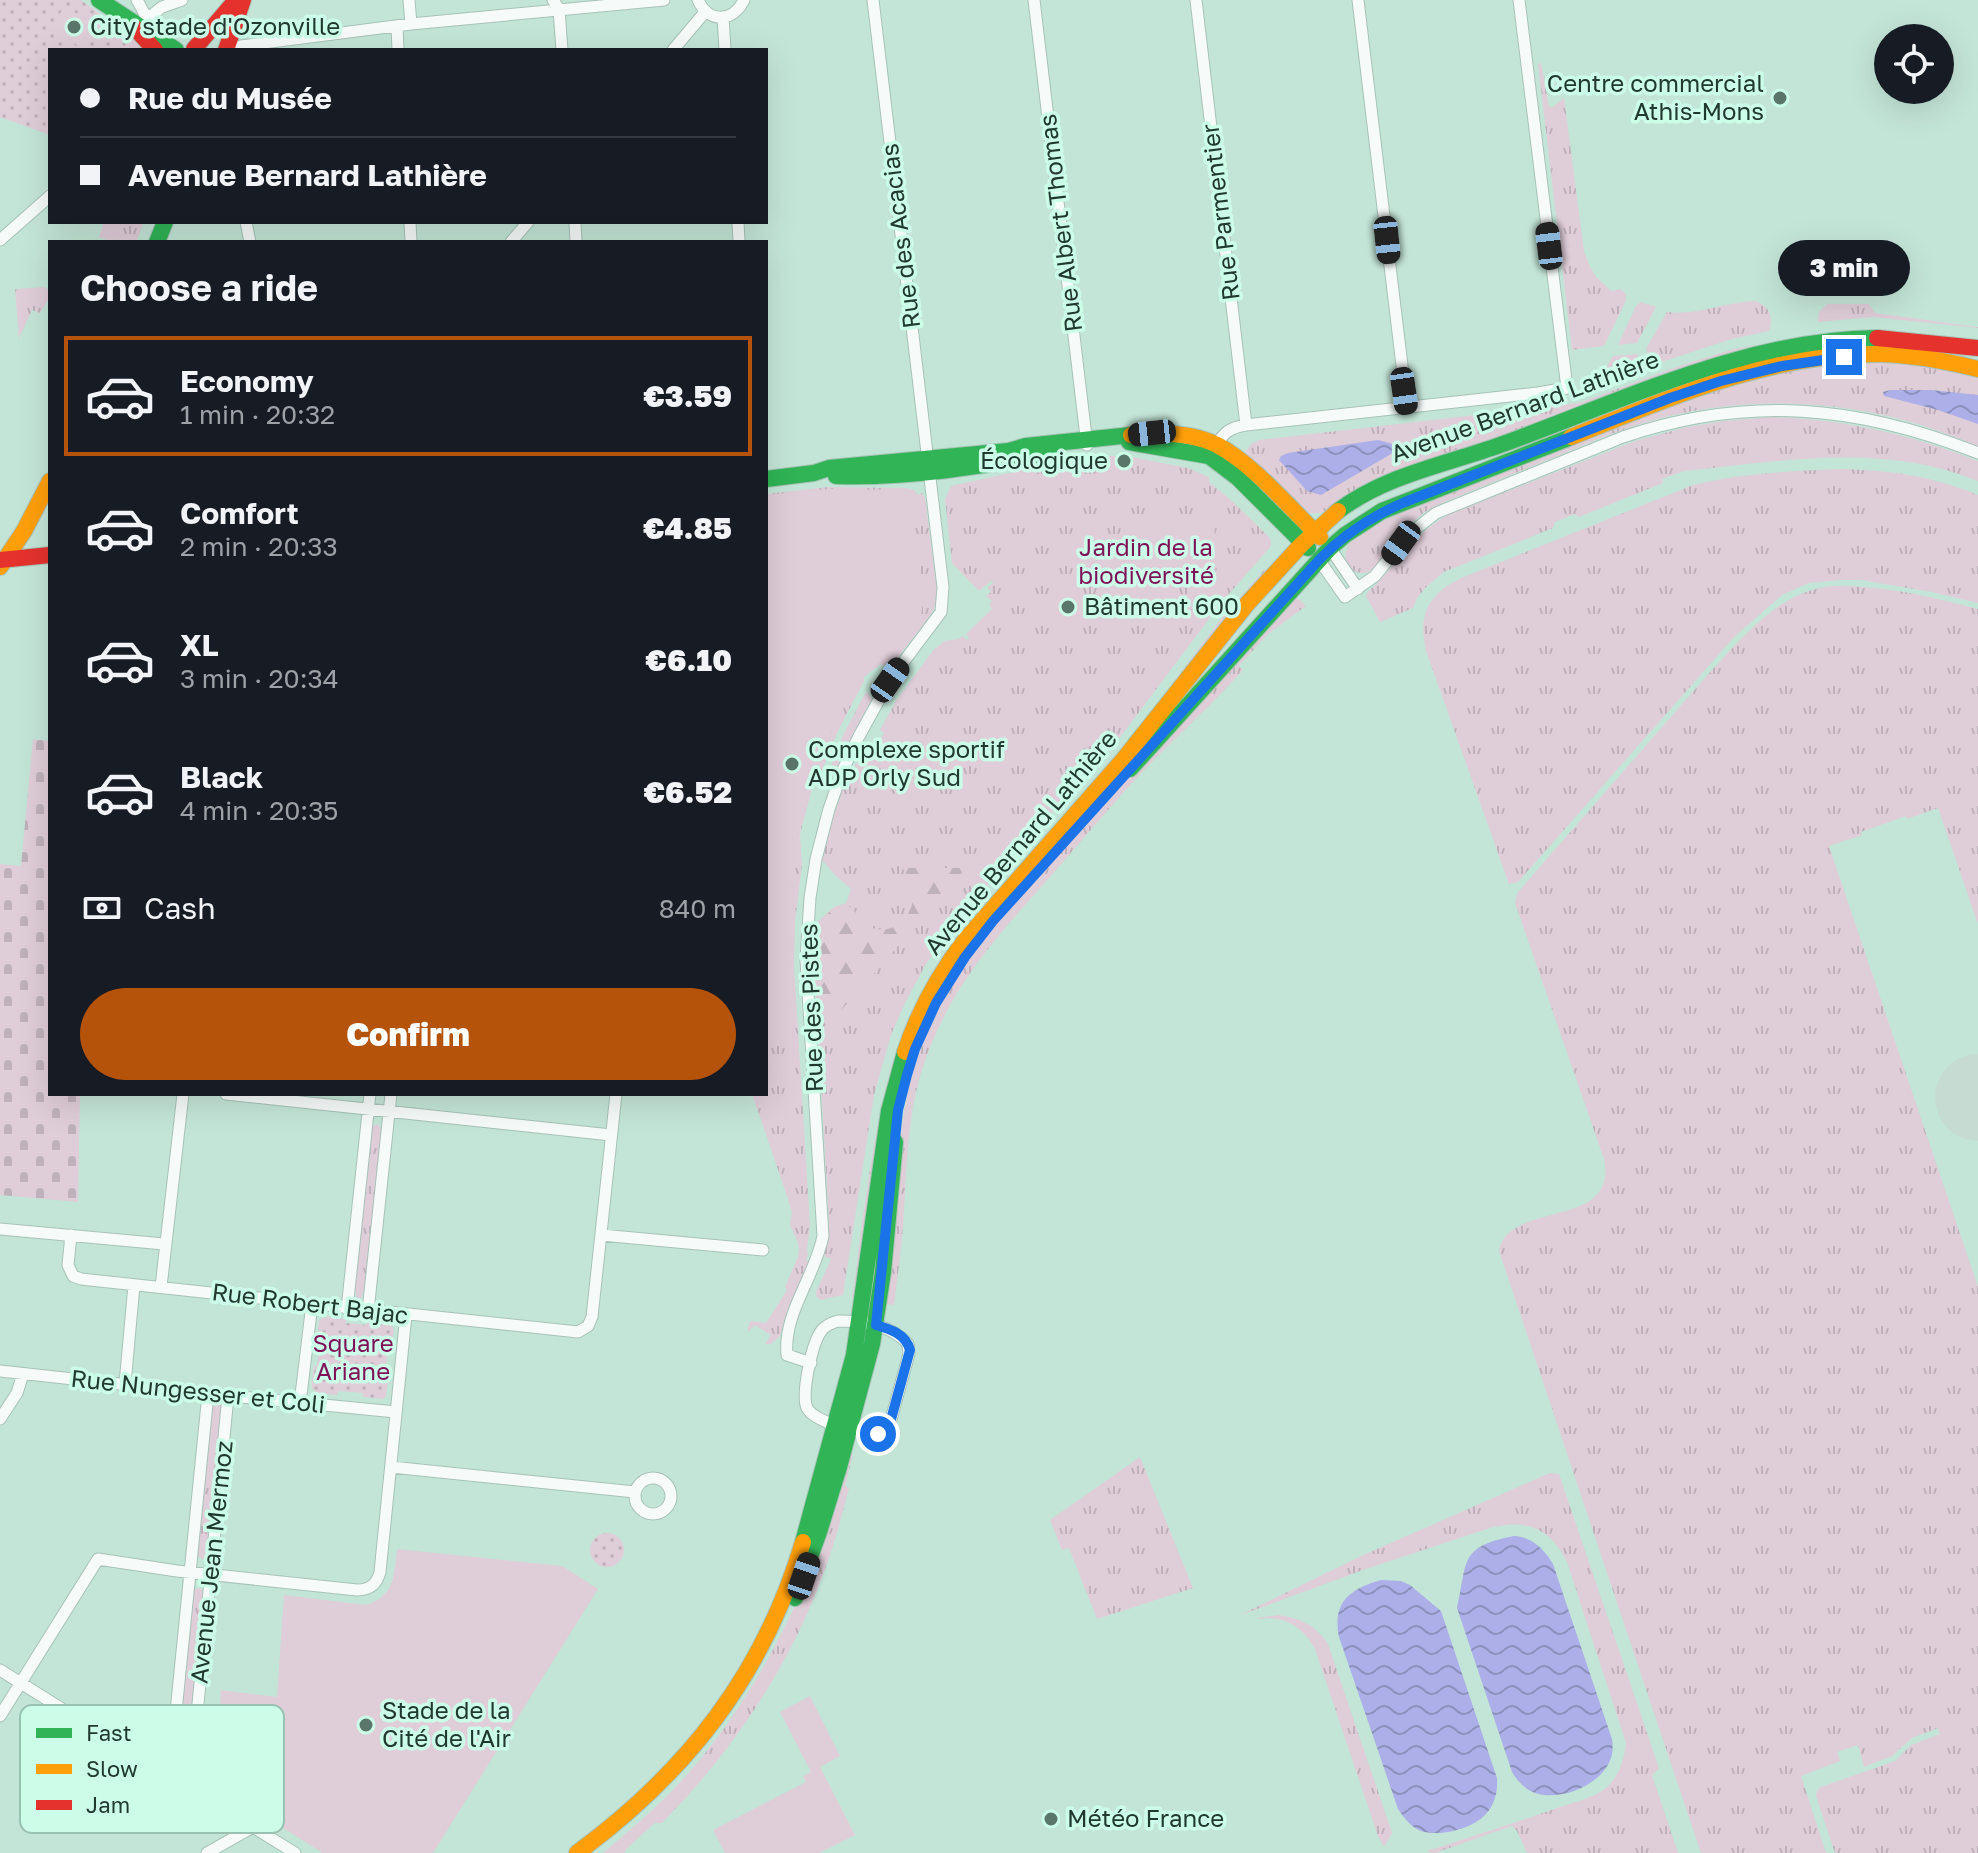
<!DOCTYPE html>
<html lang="en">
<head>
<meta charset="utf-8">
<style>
	body { margin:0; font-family:"Golos Text",sans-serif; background:#20242c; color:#f1f3f6; height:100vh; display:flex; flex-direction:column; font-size:30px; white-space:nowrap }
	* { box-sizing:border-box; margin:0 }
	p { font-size:26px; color:#9ea1a6 }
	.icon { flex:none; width:44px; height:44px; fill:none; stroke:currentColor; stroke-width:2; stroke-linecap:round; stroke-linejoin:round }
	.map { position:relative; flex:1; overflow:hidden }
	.sheet { position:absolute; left:48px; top:240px; width:720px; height:856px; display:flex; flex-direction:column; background:#171b24; border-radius:0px; box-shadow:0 8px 32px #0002 }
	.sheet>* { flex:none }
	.guide { position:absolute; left:48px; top:48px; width:720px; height:176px; border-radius:0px; box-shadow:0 8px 32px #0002; display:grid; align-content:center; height:176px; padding:0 32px; background:#171b24 }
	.buttons { position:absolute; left:1874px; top:24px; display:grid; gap:16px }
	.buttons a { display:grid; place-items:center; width:80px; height:80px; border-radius:50%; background:#171b24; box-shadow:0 8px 32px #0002; font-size:40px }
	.end { position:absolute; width:36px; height:36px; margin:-18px; border:10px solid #1a73e8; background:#fff; box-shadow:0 0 0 4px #fff }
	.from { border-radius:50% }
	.bubble { position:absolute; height:56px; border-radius:28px; background:#171b24; box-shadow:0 8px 32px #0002; font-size:26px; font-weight:800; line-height:56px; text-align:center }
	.car { position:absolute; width:24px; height:48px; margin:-24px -12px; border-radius:10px; box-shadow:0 0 6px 2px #0007; background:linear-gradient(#222 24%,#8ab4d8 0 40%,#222 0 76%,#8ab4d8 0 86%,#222 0) }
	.guide b { display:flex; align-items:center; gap:28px; height:76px; font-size:30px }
	.guide b+b { border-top:2px solid #363941 }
	.guide i { width:20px; height:20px; background:#f1f3f6 }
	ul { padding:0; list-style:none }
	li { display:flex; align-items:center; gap:24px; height:120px; margin:0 16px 12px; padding:0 16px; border:4px solid transparent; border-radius:0px }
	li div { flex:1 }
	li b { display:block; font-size:30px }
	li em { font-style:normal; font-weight:800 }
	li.current { border-color:#b45309 }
	li>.icon { width:72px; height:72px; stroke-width:1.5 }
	h2 { padding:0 32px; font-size:36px; line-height:96px }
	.pay { display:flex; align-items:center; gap:20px; height:88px; padding:0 32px; font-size:30px }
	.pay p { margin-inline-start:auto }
	.cta { display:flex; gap:16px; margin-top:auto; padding:16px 32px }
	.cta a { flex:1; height:92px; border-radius:48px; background:#b45309; color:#fff; font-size:32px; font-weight:800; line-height:92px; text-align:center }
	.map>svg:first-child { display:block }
	.grass { fill:url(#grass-tufts) }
	.forest { fill:url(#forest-firs) }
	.cemetery { fill:url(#cemetery-stones) }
	.park { fill:url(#park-dots) }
	.garden { fill:#dfcdd7 }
	.water { fill:url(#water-waves) }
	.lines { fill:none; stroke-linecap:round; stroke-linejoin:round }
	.runway { stroke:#c6dcd2; stroke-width:86 }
	.street-casing { stroke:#a7c2b7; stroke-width:13 }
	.fast-casing { stroke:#a7c2b7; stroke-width:18 }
	.slow-casing { stroke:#a7c2b7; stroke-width:18 }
	.jam-casing { stroke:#a7c2b7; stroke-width:18 }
	.street { stroke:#f6fbf9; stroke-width:11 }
	.fast { stroke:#30b455; stroke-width:16 }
	.slow { stroke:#ff9f0a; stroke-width:16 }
	.jam { stroke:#e5322d; stroke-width:16 }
	.route { stroke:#1a73e8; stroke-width:10 }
	.poi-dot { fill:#5a766a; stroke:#ccfde9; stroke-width:3 }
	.labels { text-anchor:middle; stroke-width:7; stroke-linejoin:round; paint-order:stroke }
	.poi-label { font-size:24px; fill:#213a30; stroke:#ccfde9; text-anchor:start }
	.street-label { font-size:24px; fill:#213a30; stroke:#ccfde9 }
	.park-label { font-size:24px; fill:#7e1257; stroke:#ccfde9 }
	.key { fill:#ccfde9; stroke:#99c2b2; stroke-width:2 }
	.key-label { font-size:22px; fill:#213a30 }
</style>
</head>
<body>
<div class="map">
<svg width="1978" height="1853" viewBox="0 0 1978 1853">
	<defs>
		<pattern id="grass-tufts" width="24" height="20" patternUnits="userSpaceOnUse" patternTransform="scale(2)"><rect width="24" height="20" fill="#dfcdd7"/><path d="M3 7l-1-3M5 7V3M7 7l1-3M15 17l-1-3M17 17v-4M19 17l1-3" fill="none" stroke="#bfb1b9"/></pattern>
		<pattern id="forest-firs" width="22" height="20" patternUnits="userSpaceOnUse" patternTransform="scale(2)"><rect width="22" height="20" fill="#dfcdd7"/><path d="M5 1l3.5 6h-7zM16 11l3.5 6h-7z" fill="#bfb1b9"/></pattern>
		<pattern id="cemetery-stones" width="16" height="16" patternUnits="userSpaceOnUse" patternTransform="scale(2)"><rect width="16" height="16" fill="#dfcdd7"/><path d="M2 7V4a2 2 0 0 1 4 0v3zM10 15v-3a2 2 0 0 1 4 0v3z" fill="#bfb1b9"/></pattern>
		<pattern id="park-dots" width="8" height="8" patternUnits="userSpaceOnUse" patternTransform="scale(2)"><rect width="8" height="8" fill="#dfcdd7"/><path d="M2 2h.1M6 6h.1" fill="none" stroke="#bfb1b9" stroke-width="1.8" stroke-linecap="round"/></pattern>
		<pattern id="water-waves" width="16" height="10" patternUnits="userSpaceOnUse" patternTransform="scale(2)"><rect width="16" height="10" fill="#adb0e8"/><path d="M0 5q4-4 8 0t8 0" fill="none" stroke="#8c90bc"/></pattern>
	</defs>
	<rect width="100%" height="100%" fill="#c3e5d7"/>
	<!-- grass -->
	<path class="grass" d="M1541 63 1549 107H1553L1564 98 1584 251 1590 267 1596 277 1610 290 1613 291 1620 289 1626 294V300L1604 346 1572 350 1538 64Z
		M104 222H144L136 242H112L99 237Z
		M44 287 50 290V297L40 313 32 310 19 338 15 289Z
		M1755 301C1770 306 1774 318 1769 331L1732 339 1652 365 1646 349 1667 312C1696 316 1725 302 1755 301Z
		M1641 302 1656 307 1637 343 1618 345 1636 306Z
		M1827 304H1869L1875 313 1978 327V328L1873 317 1818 322 1819 312Z
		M1757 344 1668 373 1502 437 1321 513H1310L1301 509 1243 455 1251 444 1259 440 1579 403 1682 365 1731 350Z
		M1637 354 1642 369 1586 390 1601 377 1613 356Z
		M1866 361 1912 363 1978 375V446C1959 439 1940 431 1921 425 1831 397 1730 396 1640 424 1612 433 1586 444 1560 455 1521 471 1481 487 1442 503L1425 512 1405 528 1372 570C1362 576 1354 573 1347 565 1338 534 1378 522 1400 510L1683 399 1757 377 1809 368Z
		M1773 417C1848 420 1909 434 1978 461V481C1882 442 1784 461 1684 471L1662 479 1663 483 1579 517 1574 514 1555 522 1553 528 1444 572 1426 587 1417 598 1413 608 1380 622 1366 596 1367 593C1397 566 1412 533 1450 514L1635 441 1687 427 1724 421Z
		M1108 456H1118L1120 463 1129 462V457H1132L1188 468 1209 477V482L1233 502 1269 537 1271 541V546L1221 603 1124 732 974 901 948 932 926 964 906 1001 891 1035 874 1095 843 1295 820 1300 816 1296V1292L831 1259 824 1256 828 1238 829 1222 813 947 814 925 834 907 846 903 851 889 835 875 822 860 833 817 848 775 862 756 865 757 875 739 879 741 884 733 880 730 896 701 934 649 945 641 958 639 963 636 967 640 969 638 966 634 992 609 989 604 992 601 986 596 991 592 988 587 993 583 991 581 979 591 952 563 945 499 951 486 1060 462Z
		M1840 469C1890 470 1932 476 1978 495V603L1932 592 1861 580H1841L1809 583 1782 595 1734 637 1518 882 1509 884 1426 651C1418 615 1427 595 1461 578L1693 485C1741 473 1792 471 1840 469Z
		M828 487 906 488 914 490 918 495 922 493 925 498 937 590 936 604 930 616 891 666 881 665 872 658 766 501V494Z
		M1265 569 1268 572 1135 741 933 979 880 1141 863 1245 857 1295 856 1299 852 1297C857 1273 858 1248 862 1223 873 1151 883 1068 916 1002 931 972 950 946 971 920L1128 743 1220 620Z
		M1831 586C1881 585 1930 596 1978 609V924L1938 808 1907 819 1906 816 1861 832 1862 835 1829 846 1978 1287V1853H1835L1816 1796 1817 1790 1821 1787 1895 1761 1911 1745 1940 1734 1938 1728 1912 1738 1892 1756 1864 1767 1858 1745 1837 1752 1840 1761 1801 1776 1826 1853H1701L1499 1251C1508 1199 1619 1231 1604 1159L1515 903 1517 893 1711 671C1745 635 1779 592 1831 586Z
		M1295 596 1306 606 1268 634 1239 666 1243 670C1215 702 1183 730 1153 761 1114 801 1078 846 1040 888 989 946 946 994 922 1070 906 1121 907 1173 903 1226 901 1252 897 1279 894 1305L885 1304C888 1282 891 1260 893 1237 898 1174 898 1112 919 1052 947 970 1009 910 1065 846 1140 761 1217 679 1295 596Z
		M864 675V681L838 731 818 780 812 789 800 834 802 864 795 922 794 966 810 1225 807 1250 808 1255 806 1260 809 1262 787 1311 780 1336 771 1344H765L771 1335 755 1325 747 1333 750 1321 766 1323 787 1290 785 1287 798 1257 799 1249 797 1240 790 1225 792 1212 785 1190 752 1094H766V742Z
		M866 692 872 698 840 762 825 782 843 735Z
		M377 1124 382 1129 365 1291H363L362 1297 359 1300 356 1298V1290H354L371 1128Z
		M219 1402 223 1406 207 1556 203 1560 197 1555 212 1407 214 1404Z
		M850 1452 853 1454 845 1486 849 1488C842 1515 835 1543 825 1569 791 1665 733 1751 662 1823H655L626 1849 625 1853H603C625 1834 647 1816 667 1796 727 1735 770 1663 804 1586 814 1563 825 1541 832 1518 839 1496 844 1474 850 1452Z
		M1140 1457 1193 1588 1097 1619 1069 1548 1062 1550 1050 1520Z
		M1550 1473 1559 1474 1659 1768 1652 1775 1678 1853H1527L1517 1831 1512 1826 1435 1853 1428 1852 1430 1849H1434C1476 1835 1518 1822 1560 1807 1575 1802 1593 1798 1606 1788 1619 1777 1624 1760 1626 1743L1567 1562C1551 1530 1528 1519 1493 1527L1363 1570 1238 1616 1361 1556Z
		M200 1588 204 1593 187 1750 177 1748 193 1593 195 1589Z
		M1278 1615C1300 1618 1316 1625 1328 1644L1391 1830 1392 1833 1384 1847 1378 1836 1315 1649C1303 1627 1284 1615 1258 1619L1257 1618Z"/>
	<!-- forest -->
	<path class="forest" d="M902 868H966L864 985 834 1018 820 1030 815 932C819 919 827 913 838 906L852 907C877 959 938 911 902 868Z"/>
	<!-- cemetery -->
	<path class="cemetery" d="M33 739 50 741V1094H80L78 1202 0 1195V864L21 866Z"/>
	<!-- park -->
	<path class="park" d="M0 0H81L136 40 146 50H50V135L0 117Z
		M325 1317 346 1319V1323L366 1325V1321L391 1325 394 1330 391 1350H388L385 1372 389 1373 386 1396 383 1399 363 1397V1393L338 1391 337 1395C309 1392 310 1394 314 1366H317L320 1344 317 1343 319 1320Z
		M590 1550a17 17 0 1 1 34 0a17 17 0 1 1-34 0Z"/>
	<!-- garden -->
	<path class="garden" d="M65 6 97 27 83 49 51 28Z
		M828 489 905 490 914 506 913 518 923 602 921 616 881 664 856 683 819 758 795 847 789 903 788 929 791 1013 766 1027V495Z
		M1214 515 1216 584 1190 595 1184 582 1137 602 1132 594 1115 604 1082 554C1122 530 1170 522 1214 515Z
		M397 1549 562 1566 598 1589 433 1853H323L232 1796 218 1756 221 1690 277 1697 284 1595 366 1605C395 1596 394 1575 397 1549Z
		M810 1696 840 1756 820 1767 855 1835 819 1853H725L713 1830 806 1782 803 1776 811 1772 780 1712Z"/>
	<!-- water -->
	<path class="water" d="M1890 390H1932L1978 395V424L1938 410 1884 396 1883 392Z
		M1378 440 1397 445 1398 450 1321 495 1307 491 1279 460 1281 456 1288 453Z
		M1514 1536C1532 1537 1544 1549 1553 1564L1612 1739C1613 1745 1613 1752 1611 1758 1603 1784 1561 1802 1535 1793 1525 1789 1517 1781 1512 1772L1457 1608C1468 1561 1458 1547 1514 1536Z
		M1381 1580 1401 1581 1410 1585 1441 1611 1497 1778C1498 1791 1495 1804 1486 1814 1473 1829 1440 1837 1421 1831 1411 1827 1404 1818 1398 1809L1339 1637C1332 1603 1349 1589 1381 1580Z"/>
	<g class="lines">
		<!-- runway -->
		<path class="runway" d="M1978 1097V1098"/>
		<defs>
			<path id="street" d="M137 0 150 24
				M409 0 411 24
				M553 0 559 9 562 50
				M698 0C708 23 733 23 744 0
				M1034 0 1087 445
				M1196 0 1246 425
				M1358 0 1407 407
				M723 17 725 50
				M147 19 162 7 182 0
				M397 26 398 50
				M236 50 241 46 411 24 664 0
				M673 50 705 12
				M246 222 250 242
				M410 222 411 242
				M575 222 576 242
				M738 222 739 242
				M0 240 50 196
				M511 242 528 222
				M1214 448C1224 433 1228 428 1246 425L1538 393 1567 388 1519 0
				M1330 548 1358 589
				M1319 560 1345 597 1375 576 1408 535 1436 513 1623 437C1748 395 1857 405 1978 453
				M226 1094 611 1135
				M0 1229 164 1244
				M71 1235 68 1265 73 1276 81 1279 578 1332 588 1326 592 1317 616 1094
				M601 1235 763 1250
				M161 1287 183 1094
				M347 1309 370 1094
				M368 1311 391 1094
				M838 1321C862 1321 891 1324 908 1344L909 1354 890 1423 881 1432C865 1436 815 1423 807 1408 801 1394 812 1342 822 1330 826 1325 831 1323 838 1321Z
				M811 1363 787 1355C783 1313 815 1277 823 1236L806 960 810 898 816 859 829 809 842 772 858 738 890 680 941 612 943 587 873 0
				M0 1371 220 1395 396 1412
				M125 1384 134 1285
				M300 1403 312 1304
				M0 1419 17 1393 23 1374
				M391 1467 635 1492
				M635 1496a18 18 0 1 1 36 0a18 18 0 1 1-36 0Z
				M0 1670 153 1766 166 1778
				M0 1716 98 1559 177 1571 357 1590C370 1590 377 1584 380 1572L406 1315
				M166 1781a13 13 0 1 1 26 0a13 13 0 1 1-26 0Z
				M170 1771 208 1394
				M191 1776 228 1396
				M190 1788 295 1853
				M207 1853 253 1827"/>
			<path id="fast" d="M99 0 176 50
				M157 242 165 222
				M1129 442 1209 456 1238 478 1308 548
				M836 476C905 478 987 467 1054 451
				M766 479 814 473 829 468 1009 451 1026 446 1131 435
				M1338 511C1386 475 1444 465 1500 445 1623 401 1744 340 1877 338
				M1130 769 1330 548 1345 535 1382 511 1571 437
				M803 1542 854 1355 889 1111 905 1052
				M795 1598 819 1532 839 1467 872 1344 883 1272 895 1142"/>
			<path id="slow" d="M1131 435C1160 432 1191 432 1217 445 1252 463 1291 509 1320 537
				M1571 437C1669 398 1774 352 1882 354 1914 355 1946 361 1978 369
				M0 567 24 531 50 481
				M905 1052C919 1010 939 974 966 939L1123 760 1247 604 1301 545 1338 511
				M577 1853C687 1772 764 1674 803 1542"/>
			<path id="jam" d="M135 28 155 50
				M194 49 236 0
				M226 50 243 0
				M1877 338 1978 348
				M0 560 50 555"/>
		</defs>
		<!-- street casing -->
		<use href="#street" class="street-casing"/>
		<!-- fast casing -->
		<use href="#fast" class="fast-casing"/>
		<!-- slow casing -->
		<use href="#slow" class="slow-casing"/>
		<!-- jam casing -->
		<use href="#jam" class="jam-casing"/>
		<!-- street -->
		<use href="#street" class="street"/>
		<!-- fast -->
		<use href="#fast" class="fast"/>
		<!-- slow -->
		<use href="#slow" class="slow"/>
		<!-- jam -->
		<use href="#jam" class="jam"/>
	</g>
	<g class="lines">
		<!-- route -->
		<path class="route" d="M878 1434 884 1430 890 1423 910 1350C906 1334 890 1329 876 1325L898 1110 907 1075 915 1049 936 1003 965 957 993 921 1319 560C1344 534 1372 516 1405 502L1670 398 1721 381 1782 366 1844 357"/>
	</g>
	<!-- markers -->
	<g class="poi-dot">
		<circle cx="74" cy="27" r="8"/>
		<circle cx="1780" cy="98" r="8"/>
		<circle cx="1124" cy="461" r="8"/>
		<circle cx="1068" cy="607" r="8"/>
		<circle cx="792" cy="764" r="8"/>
		<circle cx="366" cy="1725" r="8"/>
		<circle cx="1051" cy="1819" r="8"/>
	</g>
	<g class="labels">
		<!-- poi labels -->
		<g class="poi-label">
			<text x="90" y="35">City stade d'Ozonville</text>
			<text x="1764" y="92" text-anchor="end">Centre commercial<tspan x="1764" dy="28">Athis-Mons</tspan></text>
			<text x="1108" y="469" text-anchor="end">Écologique</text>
			<text x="1084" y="615">Bâtiment 600</text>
			<text x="808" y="758">Complexe sportif<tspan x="808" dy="28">ADP Orly Sud</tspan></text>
			<text x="382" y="1719">Stade de la<tspan x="382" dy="28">Cité de l'Air</tspan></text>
			<text x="1067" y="1827">Météo France</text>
		</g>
		<!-- street labels -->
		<g class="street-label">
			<text transform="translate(1221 212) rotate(-97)" y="8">Rue Parmentier</text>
			<text transform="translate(1061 223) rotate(-97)" y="8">Rue Albert Thomas</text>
			<text transform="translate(901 236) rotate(-97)" y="8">Rue des Acacias</text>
			<text transform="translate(1525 407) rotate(-20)" y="8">Avenue Bernard Lathière</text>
			<text transform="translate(1021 843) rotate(-50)" y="8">Avenue Bernard Lathière</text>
			<text transform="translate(812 1008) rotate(-92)" y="8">Rue des Pistes</text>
			<text transform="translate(310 1304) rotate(7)" y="8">Rue Robert Bajac</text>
			<text transform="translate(198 1392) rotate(6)" y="8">Rue Nungesser et Coli</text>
			<text transform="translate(212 1562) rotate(-84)" y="8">Avenue Jean Mermoz</text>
		</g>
		<!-- park labels -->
		<g class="park-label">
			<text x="1146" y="556">Jardin de la<tspan x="1146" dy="28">biodiversité</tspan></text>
			<text x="353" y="1352">Square<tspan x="353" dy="28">Ariane</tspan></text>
		</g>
	</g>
	<!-- legend -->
	<rect x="20" y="1705" width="264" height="128" rx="12" class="key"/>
	<rect x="36" y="1728" width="36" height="10" fill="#30b455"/>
	<rect x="36" y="1764" width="36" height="10" fill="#ff9f0a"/>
	<rect x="36" y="1800" width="36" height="10" fill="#e5322d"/>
	<g class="key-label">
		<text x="86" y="1741">Fast</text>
		<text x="86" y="1777">Slow</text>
		<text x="86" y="1813">Jam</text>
	</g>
</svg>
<div class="buttons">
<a><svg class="icon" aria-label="locate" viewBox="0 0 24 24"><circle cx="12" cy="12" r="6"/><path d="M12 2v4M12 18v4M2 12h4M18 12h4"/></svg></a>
</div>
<i class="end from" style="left:878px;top:1434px"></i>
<i class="end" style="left:1844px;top:357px"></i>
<div class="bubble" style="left:1778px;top:240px;width:132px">3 min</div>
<i class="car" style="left:1387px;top:240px;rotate:174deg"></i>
<i class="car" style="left:1549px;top:246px;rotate:353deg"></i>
<i class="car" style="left:1404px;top:391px;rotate:172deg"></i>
<i class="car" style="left:1152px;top:433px;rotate:264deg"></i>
<i class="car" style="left:1401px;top:543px;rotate:216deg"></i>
<i class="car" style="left:890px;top:680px;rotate:35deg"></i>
<i class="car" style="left:804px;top:1576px;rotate:19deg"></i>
<div class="guide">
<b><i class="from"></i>Rue du Musée</b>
<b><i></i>Avenue Bernard Lathière</b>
</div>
<section class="sheet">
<h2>Choose a ride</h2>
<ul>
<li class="current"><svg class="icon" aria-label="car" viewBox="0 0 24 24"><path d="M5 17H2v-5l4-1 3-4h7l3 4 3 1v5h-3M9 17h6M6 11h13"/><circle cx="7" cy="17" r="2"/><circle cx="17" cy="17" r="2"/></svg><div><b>Economy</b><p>1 min · 20:32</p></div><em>€3.59</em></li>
<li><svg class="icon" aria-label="car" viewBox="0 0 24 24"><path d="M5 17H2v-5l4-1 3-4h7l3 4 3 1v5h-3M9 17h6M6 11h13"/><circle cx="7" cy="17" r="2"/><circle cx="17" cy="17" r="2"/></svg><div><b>Comfort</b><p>2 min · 20:33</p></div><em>€4.85</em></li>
<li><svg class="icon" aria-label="car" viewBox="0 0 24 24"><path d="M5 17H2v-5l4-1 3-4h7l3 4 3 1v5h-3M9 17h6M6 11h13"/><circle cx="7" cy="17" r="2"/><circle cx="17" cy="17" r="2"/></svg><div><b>XL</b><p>3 min · 20:34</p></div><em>€6.10</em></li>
<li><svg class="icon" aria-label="car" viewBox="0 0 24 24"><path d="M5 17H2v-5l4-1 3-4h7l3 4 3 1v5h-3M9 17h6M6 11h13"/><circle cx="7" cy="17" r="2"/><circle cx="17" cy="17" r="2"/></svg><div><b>Black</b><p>4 min · 20:35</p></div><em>€6.52</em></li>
</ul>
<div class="pay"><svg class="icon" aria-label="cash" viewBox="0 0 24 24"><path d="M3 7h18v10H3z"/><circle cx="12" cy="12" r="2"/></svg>Cash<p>840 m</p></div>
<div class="cta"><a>Confirm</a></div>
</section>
</div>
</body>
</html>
